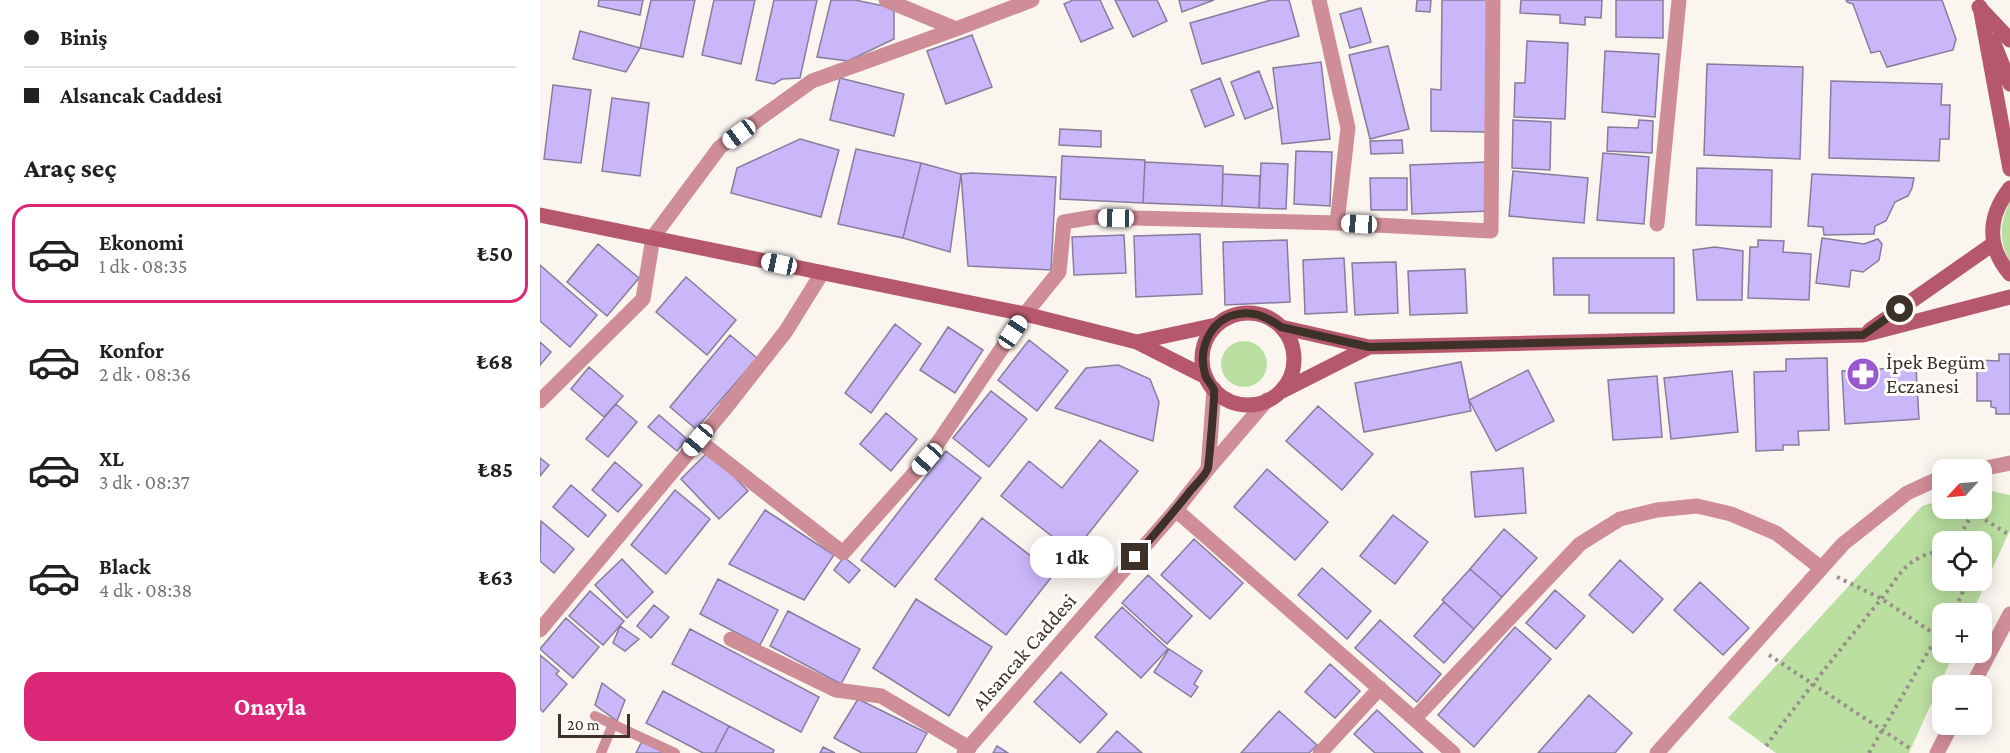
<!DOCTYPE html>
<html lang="tr">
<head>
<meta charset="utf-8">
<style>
	body { margin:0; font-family:"Crimson Pro",serif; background:#f6f6f6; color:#202124; height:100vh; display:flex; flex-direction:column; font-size:22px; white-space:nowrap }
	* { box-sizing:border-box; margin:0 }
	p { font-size:20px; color:#757577 }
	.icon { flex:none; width:33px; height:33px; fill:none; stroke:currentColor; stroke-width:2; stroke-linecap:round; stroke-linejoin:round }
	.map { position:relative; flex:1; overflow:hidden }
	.sheet { display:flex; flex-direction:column; background:#fff; width:540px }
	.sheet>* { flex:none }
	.top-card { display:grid; align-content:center; height:132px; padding:0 24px; background:#fff }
	.needle { width:39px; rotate:244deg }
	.tools { position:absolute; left:1392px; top:459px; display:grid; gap:12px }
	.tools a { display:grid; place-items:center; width:60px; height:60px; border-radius:12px; background:#fff; box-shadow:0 3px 15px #0003; font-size:30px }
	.scale { position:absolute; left:18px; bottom:15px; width:72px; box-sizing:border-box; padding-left:6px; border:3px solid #3d3128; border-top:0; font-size:16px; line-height:21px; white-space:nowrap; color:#3d3128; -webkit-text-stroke:4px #fff; paint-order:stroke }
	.end { position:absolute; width:27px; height:27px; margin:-14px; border:8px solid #3d3128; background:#fff; box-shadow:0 0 0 3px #fff }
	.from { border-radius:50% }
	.bubble { position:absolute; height:42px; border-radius:18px; background:#fff; box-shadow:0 3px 15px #0003; font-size:20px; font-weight:700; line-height:42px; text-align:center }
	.car { position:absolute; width:18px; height:36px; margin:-18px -9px; border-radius:8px; box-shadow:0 0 4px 2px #0007; background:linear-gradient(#fff 24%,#345 0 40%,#fff 0 76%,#345 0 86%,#fff 0) }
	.top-card b { display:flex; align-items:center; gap:21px; height:57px; font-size:22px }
	.top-card b+b { border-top:2px solid #e0e0e0 }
	.top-card i { width:15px; height:15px; background:#202124 }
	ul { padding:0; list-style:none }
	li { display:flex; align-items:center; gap:18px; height:99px; margin:0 12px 9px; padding:0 12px; border:3px solid transparent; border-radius:18px }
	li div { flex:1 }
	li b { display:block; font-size:22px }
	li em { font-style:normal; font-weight:700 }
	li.selected { border-color:#db2777 }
	li>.icon { width:54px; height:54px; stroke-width:1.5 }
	h2 { padding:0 24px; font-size:27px; line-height:72px }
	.cta { display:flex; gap:12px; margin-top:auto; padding:12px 24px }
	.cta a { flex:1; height:69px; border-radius:18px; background:#db2777; color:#fff; font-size:24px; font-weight:700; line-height:69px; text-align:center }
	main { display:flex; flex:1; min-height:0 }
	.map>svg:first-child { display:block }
	.green { fill:#badfa0; fill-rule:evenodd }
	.building { fill:#cab7fa; stroke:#857d9b; stroke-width:1.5 }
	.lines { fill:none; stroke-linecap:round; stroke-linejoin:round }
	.path { stroke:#988f88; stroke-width:4; stroke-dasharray:3 4.5; stroke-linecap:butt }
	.service { stroke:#cf8d98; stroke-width:10 }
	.minor { stroke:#cf8d98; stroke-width:15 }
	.tertiary { stroke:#cf8d98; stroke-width:15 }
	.secondary { stroke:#b5586c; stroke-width:15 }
	.route { stroke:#3d3128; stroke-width:8 }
	.labels { text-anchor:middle; stroke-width:6; stroke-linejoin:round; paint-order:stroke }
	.poi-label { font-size:21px; fill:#3d3128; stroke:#fff; text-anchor:start }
	.street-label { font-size:21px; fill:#3d3128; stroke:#fff }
</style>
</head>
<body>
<main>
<section class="sheet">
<div class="top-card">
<b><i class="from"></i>Biniş</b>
<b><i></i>Alsancak Caddesi</b>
</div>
<h2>Araç seç</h2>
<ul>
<li class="selected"><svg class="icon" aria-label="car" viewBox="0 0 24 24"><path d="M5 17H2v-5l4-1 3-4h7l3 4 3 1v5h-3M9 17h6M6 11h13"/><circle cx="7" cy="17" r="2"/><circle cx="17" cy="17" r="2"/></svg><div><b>Ekonomi</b><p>1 dk · 08:35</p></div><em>₺50</em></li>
<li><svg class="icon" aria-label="car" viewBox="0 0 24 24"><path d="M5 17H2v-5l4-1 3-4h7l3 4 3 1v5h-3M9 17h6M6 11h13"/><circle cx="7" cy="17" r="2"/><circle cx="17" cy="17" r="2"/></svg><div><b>Konfor</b><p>2 dk · 08:36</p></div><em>₺68</em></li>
<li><svg class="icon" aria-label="car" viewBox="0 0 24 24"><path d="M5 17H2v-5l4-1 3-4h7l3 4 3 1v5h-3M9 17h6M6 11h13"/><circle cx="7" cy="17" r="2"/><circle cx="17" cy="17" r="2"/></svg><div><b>XL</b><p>3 dk · 08:37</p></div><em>₺85</em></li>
<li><svg class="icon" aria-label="car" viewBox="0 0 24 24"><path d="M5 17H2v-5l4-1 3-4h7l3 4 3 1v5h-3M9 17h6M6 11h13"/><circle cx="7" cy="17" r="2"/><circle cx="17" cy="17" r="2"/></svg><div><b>Black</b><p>4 dk · 08:38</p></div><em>₺63</em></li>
</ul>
<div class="cta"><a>Onayla</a></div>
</section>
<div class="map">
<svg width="1470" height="753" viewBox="0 0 1470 753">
	<rect width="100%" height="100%" fill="#fbf5f0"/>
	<!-- green -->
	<path class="green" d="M1470 201V262C1458 240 1460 222 1470 201Z
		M681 364a23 23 0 1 1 46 0a23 23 0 1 1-46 0Z
		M1442 489 1470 495V530L1432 613 1402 614V652L1414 653 1369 753H1236L1188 718 1382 506 1402 500V508H1442ZM1402 542H1442V580H1402Z"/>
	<!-- building -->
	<path class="building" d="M59 0H103L100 15 58 6Z
		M111 0H155L143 57 100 48Z
		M174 0H215L201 64 162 55Z
		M234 0H277L260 78 242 79 234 84 216 80Z
		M291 0H315L354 8V39L308 61 277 57Z
		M533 0H560L573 28 541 42 524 4Z
		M575 0H617L627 21 593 37Z
		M639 0H674L642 12Z
		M731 0H749L759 36 662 64 650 23Z
		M877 0H891L890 12 876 11Z
		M902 0H947L946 132 891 131V89L901 90Z
		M981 0H1062L1061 18 1045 17V25L1020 23V15L980 13Z
		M1076 0H1123V38L1076 37Z
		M1306 0H1402L1416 39 1413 50 1347 67 1340 51 1331 53 1313 4 1307 2Z
		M821 8 831 42 810 48 800 14Z
		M40 31 100 48 86 72 33 59Z
		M432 35 452 87 406 104 387 51Z
		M987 41 1028 43 1025 119 974 117 975 83H985Z
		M848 46 869 129 830 139 809 55Z
		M1065 51 1119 54 1115 117 1062 112Z
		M781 62 790 139 742 144 733 68Z
		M1167 64 1263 67 1260 159 1164 155Z
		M719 71 733 108 705 119 691 82Z
		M300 78 364 94 354 136 290 120Z
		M680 78 694 115 665 127 651 90Z
		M1291 81 1402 84 1401 105H1410L1409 139H1400L1399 161 1289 158Z
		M13 85 51 90 41 163 4 159Z
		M72 98 109 103 100 176 62 171Z
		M973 120 1011 122 1010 170 972 168Z
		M1099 120 1113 121 1112 153 1067 151 1068 127 1098 128Z
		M520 129 561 131V147L519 145Z
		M260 139 299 150 281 217 191 193 197 168Z
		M862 140 863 153 831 154 830 141Z
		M316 149 381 163 363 238 298 224Z
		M756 151 792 152 790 206 754 204Z
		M1063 153 1109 157 1104 224 1057 220Z
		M522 156 605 160 603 203 520 199Z
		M605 162 683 166 682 206 603 203Z
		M948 162 951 211 872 214 870 165Z
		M381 163 421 174 410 252 363 238Z
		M721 163 748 164 746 209 719 208Z
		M1157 168 1232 170 1231 227 1156 225Z
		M973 171 1048 178 1044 223 969 216Z
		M432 173 516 177 511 270 428 266 421 174Z
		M683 174 720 176 719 208 682 206Z
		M1272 174 1374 178 1372 188 1368 196 1355 202 1346 221 1335 226 1334 234 1284 235 1283 227 1268 226Z
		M830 178H867V210H831Z
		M660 234 662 294 596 297 594 236Z
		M584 235 586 273 534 275 532 237Z
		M1282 238 1324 244 1338 239 1342 244 1339 260 1323 272 1311 270 1309 287 1276 283Z
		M747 240 750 302 685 305 683 242Z
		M1218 240 1244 241 1243 252 1271 254 1269 300 1208 298 1210 247H1218Z
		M58 244 99 278 67 316 27 282Z
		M1175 247 1203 251 1202 300H1157L1153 250Z
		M804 258 807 312 765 314 763 260Z
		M1013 258H1134V313H1049V295H1014Z
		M856 262 858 313 815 315 812 263Z
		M0 265 57 315 30 347 0 321Z
		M925 269 927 313 870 315 868 271Z
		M146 277 196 320 167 355 116 312Z
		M355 324 381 344 331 413 305 393Z
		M408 327 443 350 415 393 380 370Z
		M190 335 217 358 156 429 130 407Z
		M489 340 528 371 497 411 458 380Z
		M0 342 11 352 0 365Z
		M1459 354H1470V414H1456V408L1451 407V401H1437V360L1459 361Z
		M1287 358 1289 430 1258 431 1259 445H1243V450L1216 451 1214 372 1246 371V359Z
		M921 362 931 411 824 432 815 383Z
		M578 365 610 379 619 402 613 441 515 408 546 368Z
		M49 367 83 396 64 417 31 389Z
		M1376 367 1379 419 1305 424 1302 371Z
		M988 370 1014 421 956 451 929 400Z
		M1192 371 1198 432 1131 439 1124 378Z
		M1117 376 1122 437 1073 440 1068 380Z
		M451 391 487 419 449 467 413 438Z
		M76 404 97 422 68 457 46 439Z
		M778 406 833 454 802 490 746 441Z
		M346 413 377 439 351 471 320 444Z
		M119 415 147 439 137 451 108 427Z
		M560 440 598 471 533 553 461 496 489 461 522 488Z
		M169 451 208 491 179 519 141 479Z
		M406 451 441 478 355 587 321 560Z
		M0 458 9 465 0 476Z
		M75 462 102 485 78 512 52 490Z
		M983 468 986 513 935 517 931 472Z
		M727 469 788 522 755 560 694 507Z
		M31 485 66 515 48 537 13 507Z
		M135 490 170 519 126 574 91 545Z
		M225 510 294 555 264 600 189 564Z
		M853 515 888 542 855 584 820 556Z
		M442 518 514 574 466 635 395 579Z
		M1 521 34 549 14 573 0 561Z
		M964 529 997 558 962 597 930 569Z
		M654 539 703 583 670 619 621 575Z
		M304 557 320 570 309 583 294 570Z
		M82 559 113 592 87 618 55 585Z
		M1080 560 1123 599 1093 633 1049 595Z
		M782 568 831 611 807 639 758 595Z
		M930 569 962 597 934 629 902 600Z
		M608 575 652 616 627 644 582 603Z
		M178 579 238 610 220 645 160 614Z
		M1160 582 1209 628 1183 655 1134 610Z
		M1015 590 1045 616 1016 649 986 623Z
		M50 591 84 621 63 645 29 616Z
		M376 599 452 647 409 716 333 668Z
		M904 602 934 629 904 663 874 636Z
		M114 605 129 617 111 638 97 626Z
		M582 607 628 649 601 678 555 637Z
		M248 611 320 649 301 684 230 646Z
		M26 618 59 647 33 678 0 649Z
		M840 620 901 674 877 702 815 648Z
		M80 626 99 639 85 651 73 643Z
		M975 627 1011 659 934 747 898 715Z
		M150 629 279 697 261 732 132 664Z
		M629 649 662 671 654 684 658 687 651 697 614 672Z
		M0 655 19 671 16 674 27 684 3 712 0 709Z
		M790 664 820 691 795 718 765 692Z
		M521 672 567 714 540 743 494 702Z
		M62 683 85 700 77 721 55 705Z
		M123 691 189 726 175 753H163L106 723Z
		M1049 695 1092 733 1075 753H998Z
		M318 699 387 733 376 753H322L294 738Z
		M837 710 883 753H835L814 734Z
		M739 711 777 745 769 753H701Z
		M189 726 234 750 233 753H175Z
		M577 731 602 753H557Z
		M102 741 127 753H96Z
		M457 746 468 753H453Z
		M283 747 295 753H280Z"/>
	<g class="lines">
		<!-- path -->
		<path class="path" d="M1426 508 1468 534
			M1416 542 1433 513
			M1297 577 1342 599 1402 639
			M1411 614 1422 595 1424 580
			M1229 655 1371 749
			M1226 746C1262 697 1299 651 1337 604 1349 591 1358 572 1372 562 1381 556 1392 551 1402 553
			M1329 753 1402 628"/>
		<!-- service -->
		<path class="service" d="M55 716 135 753
			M61 753 73 724"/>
		<!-- minor -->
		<path class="minor" d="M346 0 416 29 492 0
			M779 0 808 128 797 223
			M1117 224 1139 0
			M0 401 103 299 113 237 180 147 272 81 416 29
			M158 440 303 553 387 459 485 314 519 272 524 222 554 217 797 223 951 231 953 0
			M1436 470 1470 463
			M636 510 913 753
			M0 630 184 410 246 331 282 273
			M191 639 296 690 341 696 429 748
			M874 719 1040 544 1080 519 1117 510 1157 506 1191 514 1236 533 1281 568
			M780 753 840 688
			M1117 753 1303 544 1367 493 1402 477"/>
		<!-- tertiary -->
		<path class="tertiary" d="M674 389 668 469 727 400
			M1432 686 1470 614
			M424 753 636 510 668 469
			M1397 753 1412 724"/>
		<!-- secondary -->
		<path class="secondary" d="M1439 7 1470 40
			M1440 7 1470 169
			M1453 41 1470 84
			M1470 188C1448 216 1446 246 1470 274
			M0 215 485 314 597 342
			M662 359a46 46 0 1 1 92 0a46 46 0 1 1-92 0Z
			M741 327 829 347 742 391
			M1330 330 1453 244
			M829 347 1323 335 1470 297
			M666 377 597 342 676 325"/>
	</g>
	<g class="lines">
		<!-- route -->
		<path class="route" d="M595 557C614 535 633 513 651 490 656 484 666 475 668 468 669 462 675 395 674 390 672 384 666 380 665 374 658 350 669 322 694 315 712 310 726 316 741 327L829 347 1323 335 1360 309"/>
	</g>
	<!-- icons -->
	<defs>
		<symbol id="pharmacy-disc" viewBox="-11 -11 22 22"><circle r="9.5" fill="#9a58ce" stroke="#fff"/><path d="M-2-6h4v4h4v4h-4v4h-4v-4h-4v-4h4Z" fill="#fff"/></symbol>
	</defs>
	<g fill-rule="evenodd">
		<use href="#pharmacy-disc" x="1304" y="355" width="38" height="38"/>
	</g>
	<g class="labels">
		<!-- poi labels -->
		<g class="poi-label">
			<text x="1346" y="369">İpek Begüm<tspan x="1346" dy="24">Eczanesi</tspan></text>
		</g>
		<!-- street labels -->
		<g class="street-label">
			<text transform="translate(484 652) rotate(-49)" y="7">Alsancak Caddesi</text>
		</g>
	</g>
</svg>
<div class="tools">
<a><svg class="needle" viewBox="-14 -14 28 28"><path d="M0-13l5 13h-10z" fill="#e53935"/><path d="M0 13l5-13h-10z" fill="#757577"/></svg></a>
<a><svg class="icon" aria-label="locate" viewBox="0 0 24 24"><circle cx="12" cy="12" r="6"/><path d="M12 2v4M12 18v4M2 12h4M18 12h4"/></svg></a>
<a>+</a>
<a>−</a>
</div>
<div class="scale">20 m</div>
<i class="end from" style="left:1360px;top:309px"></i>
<i class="end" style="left:595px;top:557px"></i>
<div class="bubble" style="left:490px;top:536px;width:84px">1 dk</div>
<i class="car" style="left:199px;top:134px;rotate:234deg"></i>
<i class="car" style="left:576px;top:218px;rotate:271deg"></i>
<i class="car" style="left:819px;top:224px;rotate:273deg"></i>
<i class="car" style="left:239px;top:264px;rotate:282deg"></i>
<i class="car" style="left:473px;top:332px;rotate:34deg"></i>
<i class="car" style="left:158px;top:440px;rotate:220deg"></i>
<i class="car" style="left:387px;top:459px;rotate:222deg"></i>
</div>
</main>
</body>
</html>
